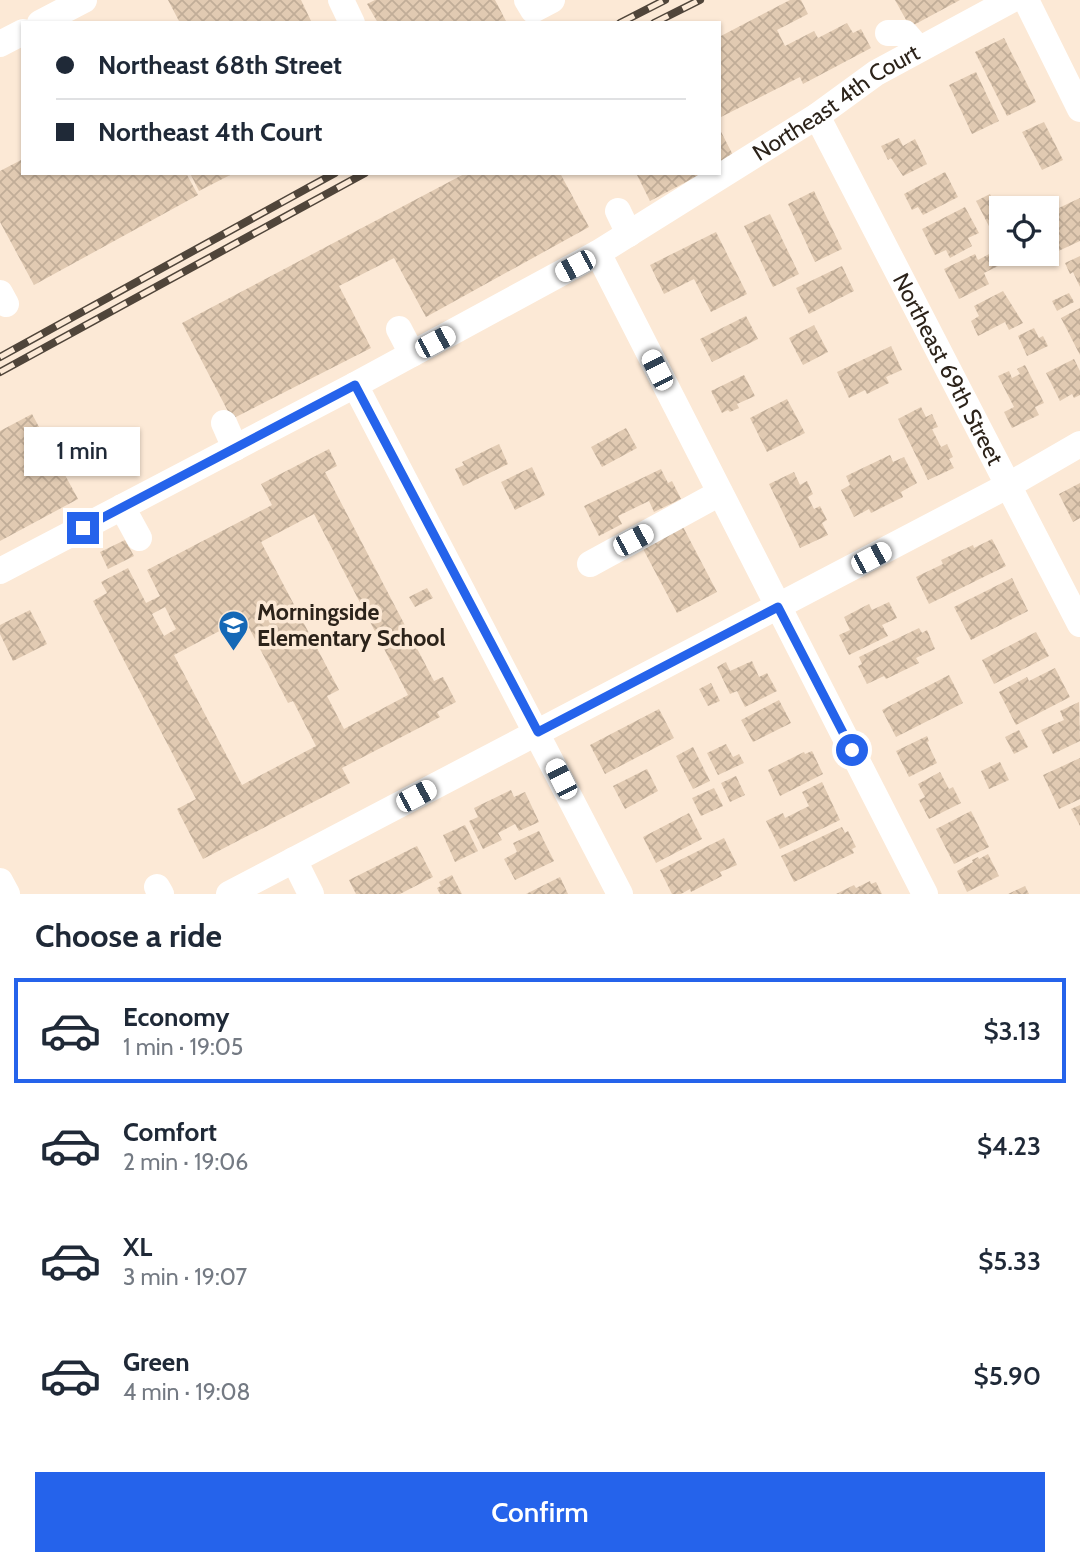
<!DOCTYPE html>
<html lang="en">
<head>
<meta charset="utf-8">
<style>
	body { margin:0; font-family:Cabin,sans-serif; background:#f6f6f7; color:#1f2937; height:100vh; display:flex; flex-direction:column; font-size:26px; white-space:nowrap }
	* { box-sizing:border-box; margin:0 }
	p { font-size:23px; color:#747a83 }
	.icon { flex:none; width:38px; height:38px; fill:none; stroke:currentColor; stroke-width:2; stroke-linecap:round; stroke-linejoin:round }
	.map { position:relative; height:894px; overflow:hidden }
	.side { display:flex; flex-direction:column; background:#fff; flex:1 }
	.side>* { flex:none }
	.banner { position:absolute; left:21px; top:21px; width:700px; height:154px; border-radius:0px; box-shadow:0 2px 5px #0004; display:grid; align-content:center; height:154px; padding:0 35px; background:#fff }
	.fabs { position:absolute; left:989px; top:196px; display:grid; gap:14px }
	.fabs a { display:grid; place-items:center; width:70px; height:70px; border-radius:0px; background:#fff; box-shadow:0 2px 5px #0004; font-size:35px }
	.end { position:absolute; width:32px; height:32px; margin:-16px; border:9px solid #2563eb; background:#fff; box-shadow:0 0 0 4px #fff }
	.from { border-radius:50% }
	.bubble { position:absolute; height:49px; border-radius:0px; background:#fff; box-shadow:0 2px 5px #0004; font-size:23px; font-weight:600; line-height:49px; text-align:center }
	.car { position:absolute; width:21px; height:42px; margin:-21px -10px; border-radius:9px; box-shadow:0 0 5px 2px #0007; background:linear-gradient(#fff 24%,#345 0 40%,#fff 0 76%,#345 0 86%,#fff 0) }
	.banner b { display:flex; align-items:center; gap:24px; height:66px; font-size:26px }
	.banner b+b { border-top:2px solid #e0e1e3 }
	.banner i { width:18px; height:18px; background:#1f2937 }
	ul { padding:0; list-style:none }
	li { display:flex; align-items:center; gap:21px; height:105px; margin:0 14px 10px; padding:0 21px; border:4px solid transparent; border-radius:0px }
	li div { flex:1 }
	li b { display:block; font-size:26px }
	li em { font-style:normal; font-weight:600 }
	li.current { border-color:#2563eb }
	li>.icon { width:63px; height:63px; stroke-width:1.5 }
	h2 { padding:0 35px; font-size:32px; line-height:84px }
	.primary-button { display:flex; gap:14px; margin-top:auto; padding:14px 35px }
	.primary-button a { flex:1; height:80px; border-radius:0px; background:#2563eb; color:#fff; font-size:28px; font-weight:600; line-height:80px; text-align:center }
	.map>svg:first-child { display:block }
	.building { fill:url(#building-cross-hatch); fill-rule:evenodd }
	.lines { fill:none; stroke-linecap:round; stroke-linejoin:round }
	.minor { stroke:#fff; stroke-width:26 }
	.rail-casing { stroke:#50453a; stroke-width:8 }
	.rail { stroke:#fce9d6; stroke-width:5; stroke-dasharray:16; stroke-linecap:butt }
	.route { stroke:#2563eb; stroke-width:9 }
	.labels { text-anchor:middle; stroke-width:7; stroke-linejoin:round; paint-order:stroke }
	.street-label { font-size:23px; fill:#2c231a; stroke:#fce9d6 }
	.poi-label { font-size:23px; font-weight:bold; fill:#2c231a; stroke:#fce9d6; text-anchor:start }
</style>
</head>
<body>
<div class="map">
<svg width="1080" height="894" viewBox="0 0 1080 894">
	<defs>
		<pattern id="building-cross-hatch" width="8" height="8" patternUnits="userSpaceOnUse" patternTransform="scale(1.75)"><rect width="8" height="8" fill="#e1cab2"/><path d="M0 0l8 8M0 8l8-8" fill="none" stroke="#c1ad98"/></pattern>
	</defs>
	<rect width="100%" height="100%" fill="#fce9d6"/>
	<!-- building -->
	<path class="building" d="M168 0H301L312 23H180Z
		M375 0H495L507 23H378L367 4Z
		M790 0H801L808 14 777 30 785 46 814 31 818 38 847 23 853 33 861 29 871 48 803 84 800 77 719 118V37Z
		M895 0H960L910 27Z
		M1004 38 1036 102 1007 116 975 52Z
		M976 72 999 121 972 134 949 85Z
		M1044 122 1063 160 1042 170 1022 132Z
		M719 128 734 157 719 165Z
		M899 138 903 146 915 139 927 164 903 176 891 158 888 160 881 146Z
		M23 159V173H186L198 195 34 285 0 222V171Z
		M945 172 958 197 923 215 918 207 912 210 904 194Z
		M190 173H234L199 191Z
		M466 173H560L589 227 426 317 394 258 339 286 371 348 232 419 182 323Z
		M636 173H703L650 201Z
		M814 191 842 249 815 262 788 204Z
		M990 194 1001 216V227L992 232 976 201Z
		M1080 198V241L1052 254 1046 243V214Z
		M965 207 979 233 968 238 972 246 950 258 946 250 935 255 922 229Z
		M770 214 799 274 773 287 744 226Z
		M716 232 747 294 711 312 694 279 664 294 650 265Z
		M991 253 998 266 984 273 989 284 959 299 944 269 975 254 978 260Z
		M1080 256V287L1073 272 1070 274 1065 263Z
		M842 266 854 291 809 314 796 288Z
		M1003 291 1023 323 1009 330 1005 322 978 336 971 321 979 316 974 306Z
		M1069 293 1074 302 1057 311 1052 301Z
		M1080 308V355L1061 318Z
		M746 316 758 339 712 362 700 339Z
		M814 325 828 352 803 365 789 338Z
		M1034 328 1039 338 1043 336 1048 346 1027 356 1018 336Z
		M891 346 902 370 886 377 889 383 867 394 865 390 849 398 837 372Z
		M1074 359 1080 371V395L1074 398 1072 394 1060 401 1046 373Z
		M1025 365 1044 403 1035 407 1039 415 1012 428 1004 412 1014 407 998 376 1009 371 1012 378 1020 374 1017 369Z
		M744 375 755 396 737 404 739 408 730 412 728 410 722 413 711 391Z
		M787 399 805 433 767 452 750 418Z
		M921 407 926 417 932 414 938 427 932 429 941 447 947 444 953 457 949 459 954 468 928 480 898 419Z
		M32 414 78 499 0 541V431Z
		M626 428 637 448 602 467 591 447Z
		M499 444 508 464 463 486 455 469 464 465 462 462Z
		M329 449 337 466 325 472 434 681 443 677 456 702 437 712 440 717 342 768 350 783 203 859 177 809 196 799 93 601 107 593 101 582 128 568 146 603 160 596 147 570 272 505 261 484ZM314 514 408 695 344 729 327 696 339 690 261 542ZM165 607 176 629 164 636 152 614ZM244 618 288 703 293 701 316 746 242 785 174 655Z
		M890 455 893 462 904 457 917 483 901 492 903 497 871 513 869 509 854 517 841 490 850 485 846 476Z
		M532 467 545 495 515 510 501 482Z
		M661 469 668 483 672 481 681 499 654 512 649 501 618 516 622 524 599 536 584 506Z
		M794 472 800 485 807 481 813 494 808 497 814 509 820 506 827 520 822 523 828 535 800 548 769 484Z
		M1080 483V518L1073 522 1059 494Z
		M682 525 717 592 677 613 642 547Z
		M992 539 1006 566 929 604 916 577 943 564 941 560 973 545 974 548Z
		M125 540 134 556 108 569 100 552Z
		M1012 578 1028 611 971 640 954 607Z
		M427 588 433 598 415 607 409 597Z
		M889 602 897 618 882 625 888 636 849 655 839 635 850 630 844 617 869 604 872 610Z
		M30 610 47 644 13 661 0 634V625Z
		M919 628 922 633 927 630 935 649 916 658 919 663 886 679 884 676 867 684 858 666 862 664 859 657Z
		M1036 632 1049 656 994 684 982 660Z
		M752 661 759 677 767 673 777 691 745 707 737 691 730 694 717 667 726 662 730 671Z
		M1055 668 1070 697 1016 725 999 692 1027 677 1029 681Z
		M949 675 963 703 896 737 882 710Z
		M711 683 720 701 708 706 699 689Z
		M779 700 791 723 753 742 741 720Z
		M1079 702 1080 741 1053 754 1041 730 1064 720 1060 711Z
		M659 709 674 738 605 774 590 745Z
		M1019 730 1028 747 1014 754 1005 737Z
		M927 736 929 741 927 742 937 763 909 777 896 751Z
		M726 744 733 757 739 754 744 763 718 775 707 753Z
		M693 747 710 781 693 789 676 756Z
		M812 751 823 774 780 796 768 770 804 752 805 754Z
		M1080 758V799L1059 809 1043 775Z
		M1000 762 1009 780 989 789 981 771Z
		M647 769 658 791 625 809 613 786Z
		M940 772 949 789 953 787 961 803 929 819 919 800 925 797 918 784Z
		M736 776 745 795 730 802 721 783Z
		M822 782 840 820 780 849 766 821 783 813 785 818 809 806 802 792Z
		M714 788 723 806 701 816 692 798Z
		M511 790 514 797 525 792 539 822 519 831 515 824 498 833 502 840 483 849 469 821 478 817 474 808Z
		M1080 805V826L1071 809Z
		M971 811 989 847 954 864 936 829Z
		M689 813 702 839 656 863 643 837Z
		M465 825 478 851 455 862 443 835Z
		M842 827 845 833 848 831 856 847 852 849 854 853 794 882 781 856Z
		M539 831 554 861 515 880 504 859 517 852 513 843Z
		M724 838 737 865 720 872 722 876 691 892 690 889 681 894H672L660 870Z
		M417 846 433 877 400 894H356L349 880Z
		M988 854 999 876 967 892 957 871 973 862 972 860 978 857 979 859Z
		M452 875 462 894H440L437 888 441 886 439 882Z
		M560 877 568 894H526Z
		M870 881 871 884 876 882 882 894H836L854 885 856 888Z
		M1025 886 1029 894H1008Z"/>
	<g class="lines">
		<!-- minor -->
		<g class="minor">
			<path d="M341 0 352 23"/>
			<path d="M527 0 533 10 552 0"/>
			<path d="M1026 0 1080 109"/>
			<path d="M40 23 84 0"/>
			<path d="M888 33H905L919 49"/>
			<path d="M0 44 23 32"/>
			<path id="s1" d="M817 116 1080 624"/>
			<path d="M618 211 629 234"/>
			<path d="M598 253 925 894"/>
			<path d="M0 293 6 304"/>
			<path d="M399 329 412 354"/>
			<path d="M355 385 620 894"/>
			<path d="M224 423 235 448"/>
			<path d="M122 507 139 538"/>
			<path d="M590 564 720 493"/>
			<path id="s2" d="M0 571 355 385 598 253 817 116 876 73 1011 0"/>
			<path d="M294 860 311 894"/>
			<path d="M0 881 7 894"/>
			<path d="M157 887 161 894"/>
			<path d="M229 894 1009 485 1080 444"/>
		</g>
		<defs>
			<path id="rail" d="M620 23 665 0
				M654 23 700 0
				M0 357 335 173
				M0 372 365 173"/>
		</defs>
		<!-- rail casing -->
		<use href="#rail" class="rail-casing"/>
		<!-- rail -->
		<use href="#rail" class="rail"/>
	</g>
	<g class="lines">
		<!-- route -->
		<path class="route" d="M83 528 355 385 538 732 778 607 852 750"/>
	</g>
	<!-- icons -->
	<defs>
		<symbol id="school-pin" viewBox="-11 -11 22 30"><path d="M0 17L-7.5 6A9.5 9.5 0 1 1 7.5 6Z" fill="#1568b6" stroke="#fce9d6"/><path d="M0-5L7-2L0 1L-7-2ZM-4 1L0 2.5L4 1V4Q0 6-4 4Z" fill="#fff"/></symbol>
	</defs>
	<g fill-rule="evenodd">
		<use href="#school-pin" x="216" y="608" width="35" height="47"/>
	</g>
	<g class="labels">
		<!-- street labels -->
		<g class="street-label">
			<text dy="8" stroke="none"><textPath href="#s2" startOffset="959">Northeast 4th Court</textPath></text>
			<text dy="8" stroke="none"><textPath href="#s1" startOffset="285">Northeast 69th Street</textPath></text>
		</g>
		<!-- poi labels -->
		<g class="poi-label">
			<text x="257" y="620">Morningside<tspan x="257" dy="26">Elementary School</tspan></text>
		</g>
	</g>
</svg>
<div class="fabs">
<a><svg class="icon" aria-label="locate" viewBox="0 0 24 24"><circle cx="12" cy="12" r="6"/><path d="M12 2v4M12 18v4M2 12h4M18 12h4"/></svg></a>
</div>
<i class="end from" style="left:852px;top:750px"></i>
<i class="end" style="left:83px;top:528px"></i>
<div class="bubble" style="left:24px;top:427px;width:116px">1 min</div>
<i class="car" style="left:575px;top:266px;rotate:242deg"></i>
<i class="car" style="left:435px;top:342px;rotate:62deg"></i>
<i class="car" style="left:657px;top:370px;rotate:333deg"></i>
<i class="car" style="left:633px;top:540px;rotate:62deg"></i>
<i class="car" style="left:871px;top:558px;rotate:62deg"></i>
<i class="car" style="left:561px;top:779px;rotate:333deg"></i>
<i class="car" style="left:416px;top:796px;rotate:62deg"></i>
<div class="banner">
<b><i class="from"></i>Northeast 68th Street</b>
<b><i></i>Northeast 4th Court</b>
</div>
</div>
<section class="side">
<h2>Choose a ride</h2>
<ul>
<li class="current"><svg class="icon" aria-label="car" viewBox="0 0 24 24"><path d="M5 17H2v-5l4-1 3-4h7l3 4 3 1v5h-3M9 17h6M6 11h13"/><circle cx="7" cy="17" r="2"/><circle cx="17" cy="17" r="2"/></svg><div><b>Economy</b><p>1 min · 19:05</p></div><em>$3.13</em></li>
<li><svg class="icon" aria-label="car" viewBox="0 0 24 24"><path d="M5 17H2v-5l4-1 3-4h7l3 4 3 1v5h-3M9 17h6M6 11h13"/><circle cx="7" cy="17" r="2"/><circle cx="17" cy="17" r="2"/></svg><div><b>Comfort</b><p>2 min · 19:06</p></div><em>$4.23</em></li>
<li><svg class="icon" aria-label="car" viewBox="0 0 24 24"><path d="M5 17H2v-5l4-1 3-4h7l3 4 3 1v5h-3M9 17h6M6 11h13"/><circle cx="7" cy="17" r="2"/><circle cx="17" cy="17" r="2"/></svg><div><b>XL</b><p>3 min · 19:07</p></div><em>$5.33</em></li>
<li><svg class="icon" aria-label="car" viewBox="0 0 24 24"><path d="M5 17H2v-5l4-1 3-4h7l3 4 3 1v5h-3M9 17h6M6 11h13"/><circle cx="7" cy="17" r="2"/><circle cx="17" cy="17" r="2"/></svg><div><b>Green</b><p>4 min · 19:08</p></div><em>$5.90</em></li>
</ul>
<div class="primary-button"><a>Confirm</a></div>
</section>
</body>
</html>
